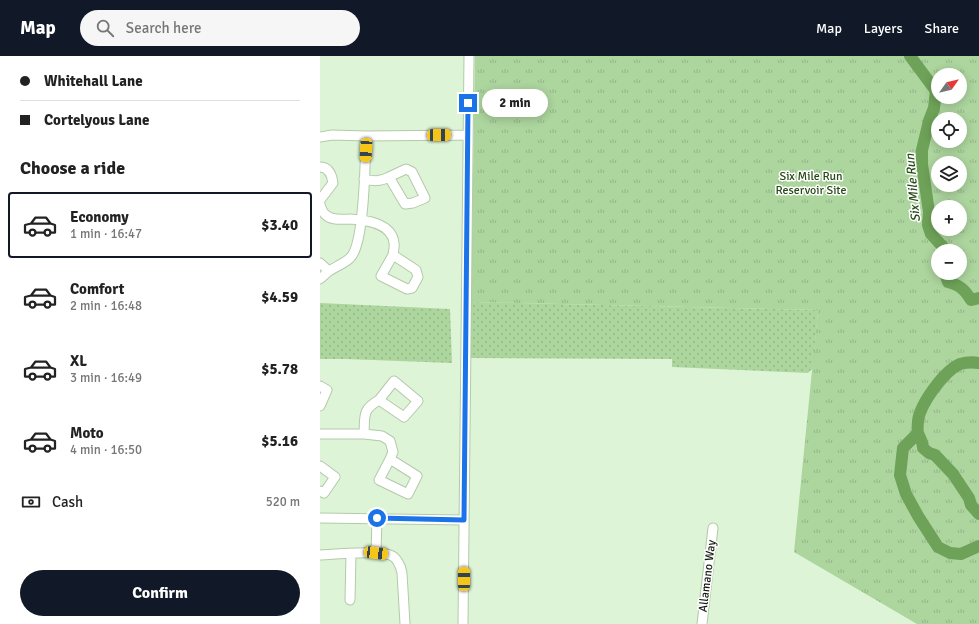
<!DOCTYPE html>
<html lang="en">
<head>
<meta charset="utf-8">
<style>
	body { margin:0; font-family:Signika,sans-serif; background:#f6f6f6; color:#222; height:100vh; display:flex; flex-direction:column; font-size:15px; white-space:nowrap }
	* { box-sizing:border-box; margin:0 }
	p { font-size:13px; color:#767676 }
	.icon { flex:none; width:22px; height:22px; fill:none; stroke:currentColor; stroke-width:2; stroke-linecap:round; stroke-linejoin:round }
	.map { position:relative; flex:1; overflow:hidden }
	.side { display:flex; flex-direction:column; background:#fff; width:320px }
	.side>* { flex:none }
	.hud { display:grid; align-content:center; height:88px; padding:0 20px; background:#fff }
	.needle { width:26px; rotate:56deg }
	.fabs { position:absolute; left:611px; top:12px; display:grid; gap:8px }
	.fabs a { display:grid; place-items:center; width:36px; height:36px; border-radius:50%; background:#fff; box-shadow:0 2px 10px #0003; font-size:20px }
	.end { position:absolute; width:18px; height:18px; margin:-9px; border:5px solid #1a73e8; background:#fff; box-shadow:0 0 0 2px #fff }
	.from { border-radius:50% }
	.bubble { position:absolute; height:28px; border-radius:14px; background:#fff; box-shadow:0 2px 10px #0003; font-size:13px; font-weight:700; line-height:28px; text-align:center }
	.car { position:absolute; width:12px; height:24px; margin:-12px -6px; border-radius:5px; box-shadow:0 0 3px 1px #0007; background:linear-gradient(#f5c518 24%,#345 0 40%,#f5c518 0 76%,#345 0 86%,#f5c518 0) }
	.hud b { display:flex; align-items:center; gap:14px; height:38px; font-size:15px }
	.hud b+b { border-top:1px solid #e0e0e0 }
	.hud i { width:10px; height:10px; background:#222 }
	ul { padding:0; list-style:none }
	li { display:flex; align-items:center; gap:12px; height:66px; margin:0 8px 6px; padding:0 12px; border:2px solid transparent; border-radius:4px }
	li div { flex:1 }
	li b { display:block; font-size:15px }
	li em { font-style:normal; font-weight:700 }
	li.selected { border-color:#111827 }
	li>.icon { width:36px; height:36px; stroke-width:1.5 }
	h2 { padding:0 20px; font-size:18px; line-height:48px }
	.pay { display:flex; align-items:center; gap:10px; height:44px; padding:0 20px; font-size:15px }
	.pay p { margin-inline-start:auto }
	.primary-button { display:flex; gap:8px; margin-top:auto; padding:8px 20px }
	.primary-button a { flex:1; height:46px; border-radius:24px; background:#111827; color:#fff; font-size:16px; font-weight:700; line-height:46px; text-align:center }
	header { display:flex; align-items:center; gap:24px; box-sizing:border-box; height:56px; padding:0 20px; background:#111827; color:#fff }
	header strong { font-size:19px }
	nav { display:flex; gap:22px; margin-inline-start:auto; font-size:14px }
	.search { width:280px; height:36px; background:#f6f6f6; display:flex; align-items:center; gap:10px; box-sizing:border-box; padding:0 14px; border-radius:22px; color:#767676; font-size:15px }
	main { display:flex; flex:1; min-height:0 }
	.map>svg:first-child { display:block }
	.grass { fill:url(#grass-dots) }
	.park { fill:url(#park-tufts); fill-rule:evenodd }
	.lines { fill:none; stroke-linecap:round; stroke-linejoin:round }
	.river { stroke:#6ea258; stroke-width:12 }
	.minor-casing { stroke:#b3c9ab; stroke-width:11 }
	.minor { stroke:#fff; stroke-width:9 }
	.route { stroke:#1a73e8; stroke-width:5 }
	.labels { text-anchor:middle; stroke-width:3; stroke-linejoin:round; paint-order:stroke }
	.park-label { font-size:12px; fill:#264815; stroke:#fff }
	.street-label { font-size:12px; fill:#141b11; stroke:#fff }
	.water-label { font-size:13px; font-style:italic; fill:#274a17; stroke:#fff }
</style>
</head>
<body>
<header>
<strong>Map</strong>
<div class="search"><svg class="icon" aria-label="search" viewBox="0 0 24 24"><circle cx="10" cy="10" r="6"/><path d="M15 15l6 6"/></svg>Search here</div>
<nav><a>Map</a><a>Layers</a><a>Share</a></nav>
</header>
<main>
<section class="side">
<div class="hud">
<b><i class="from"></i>Whitehall Lane</b>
<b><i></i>Cortelyous Lane</b>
</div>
<h2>Choose a ride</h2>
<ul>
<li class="selected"><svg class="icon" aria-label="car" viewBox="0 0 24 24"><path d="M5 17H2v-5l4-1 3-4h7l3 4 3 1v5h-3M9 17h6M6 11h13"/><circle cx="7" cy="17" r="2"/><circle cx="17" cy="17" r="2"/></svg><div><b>Economy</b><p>1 min · 16:47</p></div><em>$3.40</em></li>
<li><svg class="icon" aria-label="car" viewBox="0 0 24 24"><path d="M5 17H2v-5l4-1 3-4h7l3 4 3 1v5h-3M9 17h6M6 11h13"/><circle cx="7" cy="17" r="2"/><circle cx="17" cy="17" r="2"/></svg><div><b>Comfort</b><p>2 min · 16:48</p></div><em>$4.59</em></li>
<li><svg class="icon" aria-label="car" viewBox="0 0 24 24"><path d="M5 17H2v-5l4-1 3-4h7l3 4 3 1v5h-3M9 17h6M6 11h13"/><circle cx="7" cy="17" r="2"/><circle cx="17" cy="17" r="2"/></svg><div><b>XL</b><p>3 min · 16:49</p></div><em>$5.78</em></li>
<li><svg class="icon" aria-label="car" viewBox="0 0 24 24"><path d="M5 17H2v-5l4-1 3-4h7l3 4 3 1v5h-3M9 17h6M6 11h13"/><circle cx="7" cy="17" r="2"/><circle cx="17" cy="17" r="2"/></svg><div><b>Moto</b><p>4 min · 16:50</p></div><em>$5.16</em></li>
</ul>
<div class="pay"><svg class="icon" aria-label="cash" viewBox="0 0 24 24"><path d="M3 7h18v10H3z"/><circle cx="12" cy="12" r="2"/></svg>Cash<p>520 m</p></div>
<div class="primary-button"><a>Confirm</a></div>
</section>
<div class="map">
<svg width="659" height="568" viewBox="0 0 659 568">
	<defs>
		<pattern id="grass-dots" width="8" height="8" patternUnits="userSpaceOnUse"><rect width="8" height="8" fill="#add59e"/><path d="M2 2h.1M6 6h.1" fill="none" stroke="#94b687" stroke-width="1.8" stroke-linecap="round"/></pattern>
		<pattern id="park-tufts" width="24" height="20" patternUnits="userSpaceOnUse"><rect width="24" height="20" fill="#add59e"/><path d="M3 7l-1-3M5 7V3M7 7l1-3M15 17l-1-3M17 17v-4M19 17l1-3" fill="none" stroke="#94b687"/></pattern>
	</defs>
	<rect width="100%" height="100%" fill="#def4d6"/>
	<!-- grass -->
	<path class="grass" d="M151 246 498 254 493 312 488 317 352 311V303L151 302Z
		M0 247 130 253 132 307 26 303H0Z"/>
	<!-- park -->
	<path class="park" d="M155 0H659V568H597L474 496 498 254 151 246ZM618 19H640V41H618ZM618 63H640V85H618ZM618 107H640V129H618ZM618 151H640V173H618ZM618 195H640V217H618Z"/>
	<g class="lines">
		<!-- river -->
		<path class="river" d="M590 0 616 35 614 52 609 65 602 94V108L609 156 608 169 611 178 623 191 626 195
			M625 217 628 226C640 229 645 234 651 244L659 242
			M659 307C653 306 647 306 640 308 624 315 600 348 598 365 598 368 597 374 598 377 600 384 603 384 603 392L609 397 615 399 633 418 649 442 651 449 659 458
			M598 377 583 392 580 419 586 438 598 460 618 491 630 497 641 498 659 490"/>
		<defs>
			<path id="minor" d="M0 81 12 79 46 80 148 79
				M0 111C9 111 12 120 13 127L0 144
				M86 113 92 116 105 142 93 147 85 148 69 121Z
				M44 123C53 125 60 126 69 121
				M0 148C1 152 3 157 6 159 12 165 23 163 30 163 46 164 72 167 74 187 75 191 73 196 73 199
				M73 199 96 214 98 221 92 232 87 233 61 220Z
				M0 207 9 215 0 223
				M9 215C15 211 25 207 30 202 45 189 45 103 46 80
				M74 325 98 345 84 361 59 344Z
				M0 330 7 334 0 350
				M0 378H44L62 380 70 385 73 396 70 403
				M44 378C45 359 42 354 59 344
				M70 403 97 420 88 438 59 424Z
				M0 410 15 421 4 437 0 435
				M0 462 144 464
				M56 497 57 462
				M0 499C16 498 57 494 70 499 77 501 81 511 82 517L85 568
				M30 544 31 498
				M143 568 149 0
				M382 568 393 472"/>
		</defs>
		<!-- minor casing -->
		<use href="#minor" class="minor-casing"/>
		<!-- minor -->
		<use href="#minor" class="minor"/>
	</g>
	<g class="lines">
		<!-- route -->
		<path class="route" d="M57 462 144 464 148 47"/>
	</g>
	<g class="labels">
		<!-- park labels -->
		<g class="park-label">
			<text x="491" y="124">Six Mile Run<tspan x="491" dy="14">Reservoir Site</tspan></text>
		</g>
		<!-- street labels -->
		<g class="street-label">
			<text transform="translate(387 520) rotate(-83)" y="4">Allamano Way</text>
		</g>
		<!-- water labels -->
		<g class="water-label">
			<text transform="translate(592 132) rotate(-95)" y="5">Six Mile Run</text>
		</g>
	</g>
</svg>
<div class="fabs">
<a><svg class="needle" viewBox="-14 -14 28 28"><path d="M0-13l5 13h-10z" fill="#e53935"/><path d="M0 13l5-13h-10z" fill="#767676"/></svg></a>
<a><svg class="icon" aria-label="locate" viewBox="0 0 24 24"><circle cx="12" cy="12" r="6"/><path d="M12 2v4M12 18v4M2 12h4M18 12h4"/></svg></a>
<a><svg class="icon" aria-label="layers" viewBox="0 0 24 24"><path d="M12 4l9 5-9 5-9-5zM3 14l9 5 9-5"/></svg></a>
<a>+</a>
<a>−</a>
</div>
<i class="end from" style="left:57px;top:462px"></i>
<i class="end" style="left:148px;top:47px"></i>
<div class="bubble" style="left:162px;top:33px;width:66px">2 min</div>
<i class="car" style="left:119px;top:79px;rotate:89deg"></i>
<i class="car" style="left:46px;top:94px;rotate:183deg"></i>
<i class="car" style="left:56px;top:497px;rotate:97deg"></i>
<i class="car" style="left:144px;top:523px;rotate:0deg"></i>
</div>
</main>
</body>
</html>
